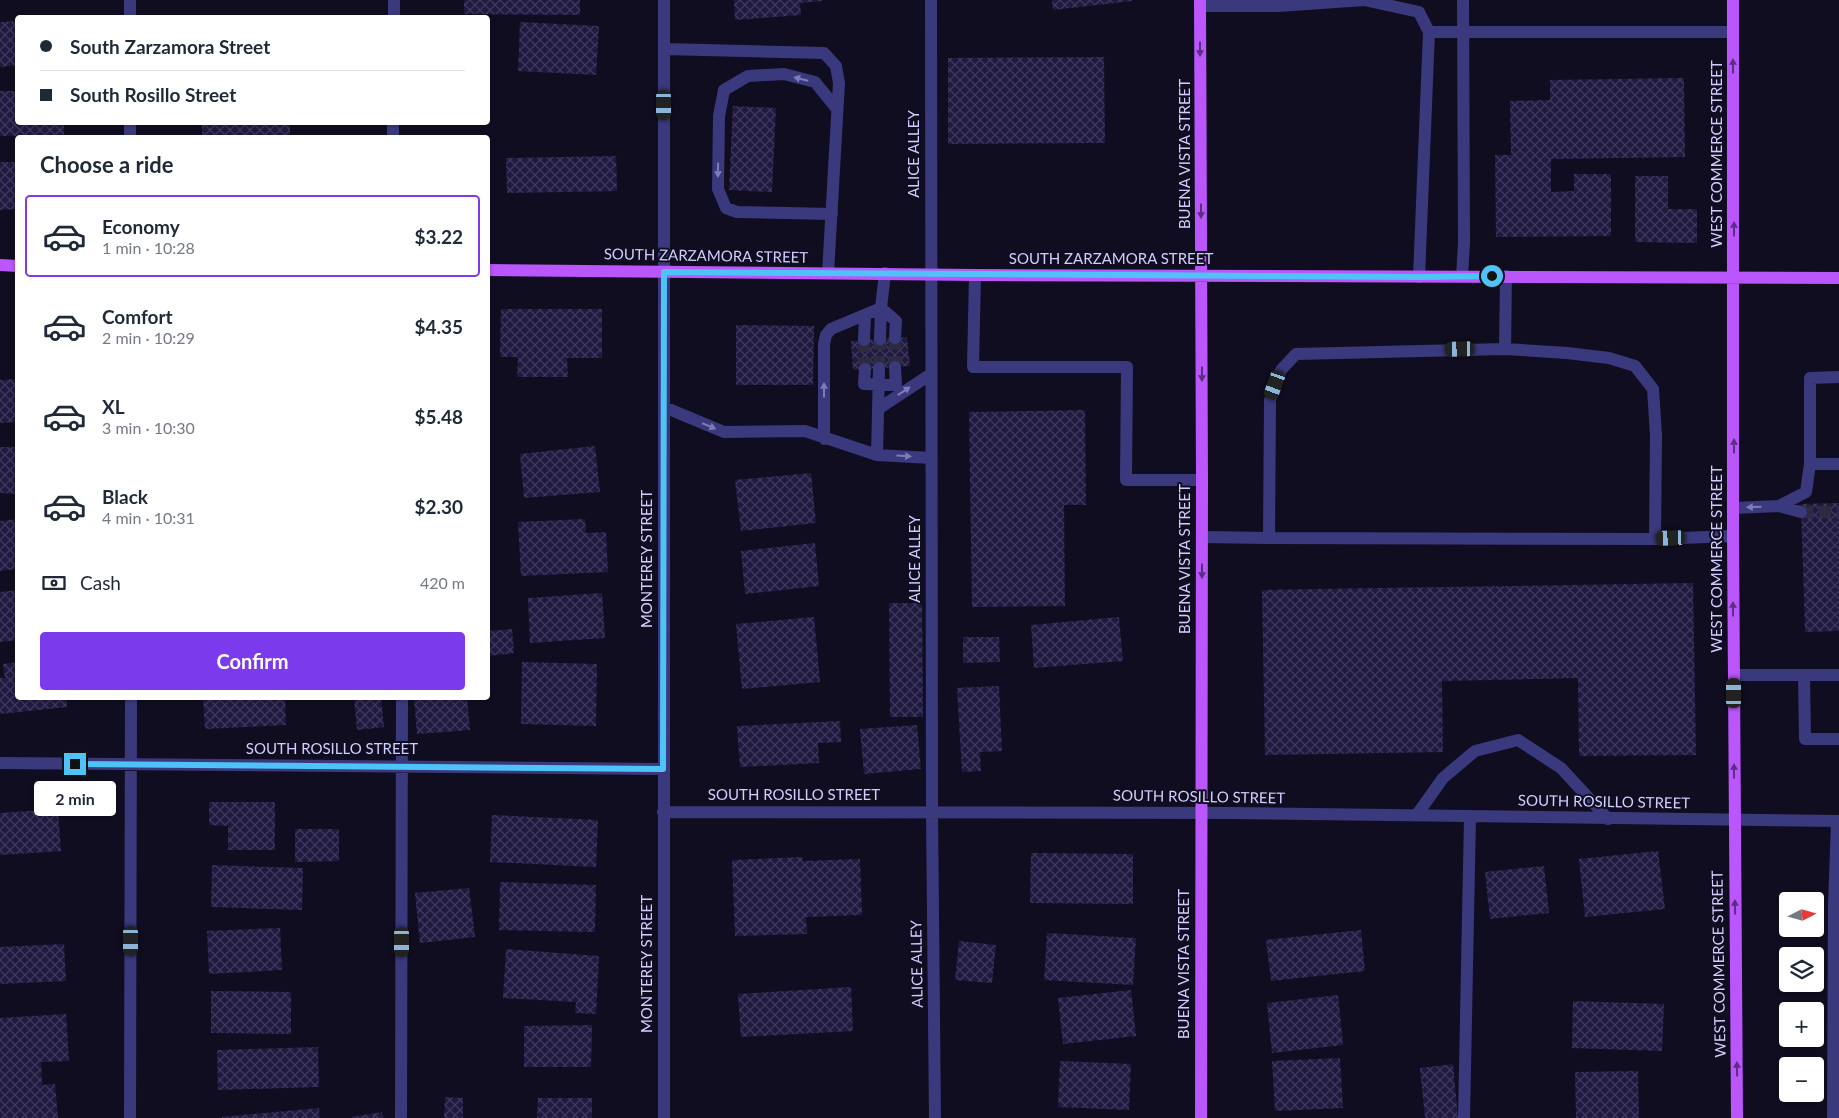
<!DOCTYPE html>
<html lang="en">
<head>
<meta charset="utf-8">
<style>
	body { margin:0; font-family:Lato,sans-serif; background:#f2f2f3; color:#1f2937; height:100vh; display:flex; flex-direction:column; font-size:19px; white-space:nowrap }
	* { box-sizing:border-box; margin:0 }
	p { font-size:16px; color:#747a83 }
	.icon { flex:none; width:28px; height:28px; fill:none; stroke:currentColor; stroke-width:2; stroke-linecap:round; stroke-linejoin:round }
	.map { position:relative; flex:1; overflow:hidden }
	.panel { position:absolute; left:15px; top:135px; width:475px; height:565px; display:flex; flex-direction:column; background:#fff; border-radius:5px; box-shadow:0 1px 4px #0004 }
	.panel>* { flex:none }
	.guide { position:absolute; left:15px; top:15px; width:475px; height:110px; border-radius:5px; box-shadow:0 1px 4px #0004; display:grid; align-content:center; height:110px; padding:0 25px; background:#fff }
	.needle { width:32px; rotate:84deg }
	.buttons { position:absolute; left:1779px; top:892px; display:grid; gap:10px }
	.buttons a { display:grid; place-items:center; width:45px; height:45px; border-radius:5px; background:#fff; box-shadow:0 1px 4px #0004; font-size:25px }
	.end { position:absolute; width:22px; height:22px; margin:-11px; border:6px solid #4fc3f7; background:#111; box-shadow:0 0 0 2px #111 }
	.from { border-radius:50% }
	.bubble { position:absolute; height:35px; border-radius:5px; background:#fff; box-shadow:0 1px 4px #0004; font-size:16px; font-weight:700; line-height:35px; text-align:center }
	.car { position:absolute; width:15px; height:30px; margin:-15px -8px; border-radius:6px; box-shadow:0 0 4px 1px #0007; background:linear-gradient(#222 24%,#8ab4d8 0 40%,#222 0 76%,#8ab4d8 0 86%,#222 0) }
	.guide b { display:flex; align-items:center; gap:18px; height:48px; font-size:19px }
	.guide b+b { border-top:1px solid #e0e1e3 }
	.guide i { width:12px; height:12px; background:#1f2937 }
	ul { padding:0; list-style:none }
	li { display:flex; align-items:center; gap:15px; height:82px; margin:0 10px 8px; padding:0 15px; border:2px solid transparent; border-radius:5px }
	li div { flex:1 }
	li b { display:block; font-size:19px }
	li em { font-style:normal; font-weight:700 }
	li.active { border-color:#7c3aed }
	li>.icon { width:45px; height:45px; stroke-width:1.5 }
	h2 { padding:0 25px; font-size:22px; line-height:60px }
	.pay { display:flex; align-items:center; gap:12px; height:55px; padding:0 25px; font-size:19px }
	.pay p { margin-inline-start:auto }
	.button { display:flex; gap:10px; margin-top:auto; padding:10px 25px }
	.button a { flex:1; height:58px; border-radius:5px; background:#7c3aed; color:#fff; font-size:20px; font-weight:700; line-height:58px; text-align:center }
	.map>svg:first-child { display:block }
	.building { fill:url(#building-cross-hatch) }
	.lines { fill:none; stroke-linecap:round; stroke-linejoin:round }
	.minor-tunnel { stroke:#2d2a41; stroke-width:12; stroke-dasharray:12 6; stroke-linecap:butt }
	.minor { stroke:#3a397e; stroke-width:12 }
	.major { stroke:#ba56fc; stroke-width:12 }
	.oneway { fill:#5c2e83 }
	.oneway2 { fill:#7e7cb8 }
	.route { stroke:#4fc3f7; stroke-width:6 }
	.labels { text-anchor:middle; stroke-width:4; stroke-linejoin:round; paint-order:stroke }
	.street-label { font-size:15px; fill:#d1cdfe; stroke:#100d20 }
</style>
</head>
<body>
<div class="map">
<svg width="1839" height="1118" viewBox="0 0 1839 1118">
	<defs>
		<pattern id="building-cross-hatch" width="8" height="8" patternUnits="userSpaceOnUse" patternTransform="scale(1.25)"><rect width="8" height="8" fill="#201940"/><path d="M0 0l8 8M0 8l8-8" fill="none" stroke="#3f395d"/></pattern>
	</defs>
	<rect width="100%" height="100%" fill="#100d20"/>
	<!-- building -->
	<path class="building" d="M464 0H580V15L464 14Z
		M734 0H822V1L800 3 801 15 735 20Z
		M1052 0H1132V1L1053 10Z
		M18 21V65L0 67V22Z
		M520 22 599 26 596 75 518 71Z
		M1104 57 1105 143 948 144V58Z
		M1684 78 1685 157 1551 159V192L1574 191V174H1611V236L1496 237 1495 155H1511L1510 101 1550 100V80Z
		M0 91H18V122H64V135L0 136Z
		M733 106 776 108 772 192 729 190Z
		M202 122H290V138H202Z
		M616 156 617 191 507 193 506 158Z
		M0 162H18V209L0 210Z
		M1635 176H1668V209H1697V243L1635 242Z
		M501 309H602V358H567L568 377H517L518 357H500Z
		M736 325 814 326 813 385H736Z
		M907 337 910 366 853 370 851 341Z
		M18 379V422L0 423V380Z
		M1085 410 1086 505H1064L1065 606 972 607 969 412Z
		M595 446 600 492 524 498 520 454Z
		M0 447H18V494L0 493Z
		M811 473 816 523 741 531 735 480Z
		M1839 503V631L1805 632 1801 504Z
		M18 519V569L0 571V521Z
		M585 519 586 533 606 532 608 572 521 576 518 522Z
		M815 543 819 586 745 594 741 551Z
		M1693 583 1696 755 1579 756 1578 678 1442 681 1443 752 1265 755 1262 590Z
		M18 590V640L0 642V592Z
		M602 593 605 638 530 643 528 598Z
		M889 603H922L923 717H890Z
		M814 617 820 682 742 689 736 624Z
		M1119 617 1123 661 1034 668 1031 625Z
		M512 629 514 653 488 656V631Z
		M963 637H999L1000 662 963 663Z
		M18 662V698H66L67 707 0 714V678H5L3 664Z
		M522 662 597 664 596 726 521 724Z
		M999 686 1002 751 980 752 981 771 962 772 957 688Z
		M203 698H285L286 725 205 729Z
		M354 698H381L384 727 357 730Z
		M414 698H467L470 730 417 734Z
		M840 721 841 742 818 743 819 763 740 767 737 726Z
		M917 725 921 769 864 774 860 729Z
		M209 802H275V850H228V826L209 825Z
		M58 809 61 851 0 855V813Z
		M492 815 598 820 596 867 490 862Z
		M295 829H339V861L295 862Z
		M1658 851 1665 909 1585 917 1579 859Z
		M1031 853 1133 854V904L1030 903Z
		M802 857 803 861 860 859 862 915 806 917 807 934 735 936 732 860Z
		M212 865 303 868 302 910 211 907Z
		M1544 866 1549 913 1490 919 1485 872Z
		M500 882 596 885 595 932 499 930Z
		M469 888 475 937 420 943 415 893Z
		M280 928 282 970 209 974 207 931Z
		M1361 930 1365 971 1271 981 1266 940Z
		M1047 933 1136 938 1133 985 1044 980Z
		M959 941 996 945 992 983 955 980Z
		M64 944 66 981 0 984V947Z
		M506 949 599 956 596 1014 575 1013 576 1002 503 998Z
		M851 987 853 1031 741 1037 738 994Z
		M1131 990 1136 1036 1063 1044 1058 998Z
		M211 991 291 992V1034L211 1033Z
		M1338 995 1343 1045 1272 1053 1267 1003Z
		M1573 1001 1664 1004 1662 1051 1572 1048Z
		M66 1014 69 1061 41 1062 42 1085 55 1084 58 1118H0V1018Z
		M592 1025 591 1067H524V1026Z
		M318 1047 319 1087 218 1090 217 1050Z
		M1340 1058 1343 1108 1275 1111 1272 1061Z
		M1060 1061 1131 1064 1129 1110 1058 1107Z
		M1453 1064 1458 1118H1425L1420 1068Z
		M1638 1071 1639 1118H1576L1575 1072Z
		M445 1097 463 1098V1118H444Z
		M538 1098H592V1118H537Z
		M319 1108 320 1118H222V1117Z
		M382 1112 383 1118H353L352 1117Z"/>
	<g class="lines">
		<!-- minor-tunnel -->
		<path class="minor-tunnel" d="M895 338V367
			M864 340 865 369
			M879 368 880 339
			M1801 512H1839"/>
		<!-- minor -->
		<path class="minor" d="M664 0V1118
			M931 0 932 811 935 1118
			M1200 6H1278L1364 0 1419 12 1429 32 1419 277
			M130 18V0
			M394 18V0
			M1429 32H1733
			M664 49 824 53 836 66 839 83 828 273
			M130 138V122
			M393 138V122
			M832 214 737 212 726 208 718 189 719 116 724 90 748 76 784 74 815 82 837 109
			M975 275 973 367H1127L1126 480H1202
			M1462 276 1464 243 1463 0
			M881 308 896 321 895 338
			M880 339 881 308
			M864 340 865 315
			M1505 349 1567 353 1609 358 1635 366 1653 389 1656 435 1655 539
			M865 369 864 384 896 385 895 367
			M1839 377 1810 378V464H1839
			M664 407 724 432 805 431 877 455 931 458
			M878 409 931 374
			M824 439V344L826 335 831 329 881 308 885 273
			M877 455 879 368
			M1779 506 1801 512
			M1734 508 1779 506 1806 492 1810 464
			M1202 537 1269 538 1270 400 1281 370 1296 354 1505 349 1506 276
			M1269 538 1655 539 1733 536
			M1734 675H1839
			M1804 675 1805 739H1839
			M0 763 663 769
			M663 812 1233 813 1839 821
			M1416 816 1443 778 1475 751 1518 740 1561 768 1608 819
			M130 1118 131 698
			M401 1118 402 698
			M1464 1118 1470 817
			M1833 1118 1834 905 1837 821"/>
		<!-- major -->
		<path class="major" d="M1200 0 1202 480 1201 1118
			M1733 0V536L1737 1118
			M0 265 18 266
			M488 270 975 275 1839 278"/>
	</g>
	<!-- one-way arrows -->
	<defs><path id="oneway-solid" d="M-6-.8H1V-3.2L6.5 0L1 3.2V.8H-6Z" transform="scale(1.25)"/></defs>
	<g class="oneway">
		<use href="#oneway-solid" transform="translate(1200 49) rotate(90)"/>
		<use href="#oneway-solid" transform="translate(1733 66) rotate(-90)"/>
		<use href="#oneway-solid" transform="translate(1201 211) rotate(90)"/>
		<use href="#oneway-solid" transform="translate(1734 229) rotate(-90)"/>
		<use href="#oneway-solid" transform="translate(1202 374) rotate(90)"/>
		<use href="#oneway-solid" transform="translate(1734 446) rotate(-90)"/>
		<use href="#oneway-solid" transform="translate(1202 571) rotate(90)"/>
		<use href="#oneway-solid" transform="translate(1733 609) rotate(-90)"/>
		<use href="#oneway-solid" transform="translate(1734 771) rotate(-90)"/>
		<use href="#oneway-solid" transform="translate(1735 907) rotate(-91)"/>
		<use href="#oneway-solid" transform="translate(1737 1069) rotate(-91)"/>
	</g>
	<g class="oneway2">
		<use href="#oneway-solid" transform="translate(801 79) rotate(-166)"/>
		<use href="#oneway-solid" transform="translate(718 170) rotate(91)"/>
		<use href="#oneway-solid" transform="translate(824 390) rotate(-90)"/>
		<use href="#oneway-solid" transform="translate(904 391) rotate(-34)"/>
		<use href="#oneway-solid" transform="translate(709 426) rotate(23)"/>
		<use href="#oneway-solid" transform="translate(904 456) rotate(4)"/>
		<use href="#oneway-solid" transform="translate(1754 507) rotate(179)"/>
	</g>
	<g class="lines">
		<!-- route -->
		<path class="route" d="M75 764 663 769 664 272 1419 277 1492 276"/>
	</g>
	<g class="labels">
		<!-- street labels -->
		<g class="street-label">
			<text transform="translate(914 154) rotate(-90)" y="5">ALICE ALLEY</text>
			<text transform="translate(1185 154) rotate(-90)" y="5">BUENA VISTA STREET</text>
			<text transform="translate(1717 154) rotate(-90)" y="5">WEST COMMERCE STREET</text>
			<text transform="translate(706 256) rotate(1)" y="5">SOUTH ZARZAMORA STREET</text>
			<text x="1111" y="264">SOUTH ZARZAMORA STREET</text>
			<text transform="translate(647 559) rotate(-90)" y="5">MONTEREY STREET</text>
			<text transform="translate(915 559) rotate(-90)" y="5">ALICE ALLEY</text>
			<text transform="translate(1185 559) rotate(-90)" y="5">BUENA VISTA STREET</text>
			<text transform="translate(1717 559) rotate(-90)" y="5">WEST COMMERCE STREET</text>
			<text x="332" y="754">SOUTH ROSILLO STREET</text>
			<text x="794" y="800">SOUTH ROSILLO STREET</text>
			<text transform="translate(1199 797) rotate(1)" y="5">SOUTH ROSILLO STREET</text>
			<text transform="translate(1604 802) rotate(1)" y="5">SOUTH ROSILLO STREET</text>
			<text transform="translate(647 964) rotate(-90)" y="5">MONTEREY STREET</text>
			<text transform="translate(917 964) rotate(-91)" y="5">ALICE ALLEY</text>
			<text transform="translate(1184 964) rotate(-90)" y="5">BUENA VISTA STREET</text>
			<text transform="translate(1719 964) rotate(-91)" y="5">WEST COMMERCE STREET</text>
		</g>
	</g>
</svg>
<div class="buttons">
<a><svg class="needle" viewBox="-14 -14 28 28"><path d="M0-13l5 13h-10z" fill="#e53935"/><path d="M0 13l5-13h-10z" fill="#747a83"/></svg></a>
<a><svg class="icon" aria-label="layers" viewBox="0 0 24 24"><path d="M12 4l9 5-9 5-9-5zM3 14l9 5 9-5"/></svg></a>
<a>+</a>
<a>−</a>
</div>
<i class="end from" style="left:1492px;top:276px"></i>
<i class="end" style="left:75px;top:764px"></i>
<div class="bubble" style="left:34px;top:781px;width:82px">2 min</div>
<i class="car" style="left:664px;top:105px;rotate:180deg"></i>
<i class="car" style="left:1460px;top:349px;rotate:269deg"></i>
<i class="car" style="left:1275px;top:385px;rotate:200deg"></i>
<i class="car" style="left:1671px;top:538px;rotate:268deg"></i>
<i class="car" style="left:1734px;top:693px;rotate:0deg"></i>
<i class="car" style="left:131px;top:941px;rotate:180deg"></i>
<i class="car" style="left:402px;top:942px;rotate:180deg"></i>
<div class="guide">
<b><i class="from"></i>South Zarzamora Street</b>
<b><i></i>South Rosillo Street</b>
</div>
<section class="panel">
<h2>Choose a ride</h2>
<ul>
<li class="active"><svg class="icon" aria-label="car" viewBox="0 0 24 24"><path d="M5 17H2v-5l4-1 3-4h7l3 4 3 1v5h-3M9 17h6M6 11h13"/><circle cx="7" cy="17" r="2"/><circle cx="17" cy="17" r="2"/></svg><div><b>Economy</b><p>1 min · 10:28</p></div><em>$3.22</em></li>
<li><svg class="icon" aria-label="car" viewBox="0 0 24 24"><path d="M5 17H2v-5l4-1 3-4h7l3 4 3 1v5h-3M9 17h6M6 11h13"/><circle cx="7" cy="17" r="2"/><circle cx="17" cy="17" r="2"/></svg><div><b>Comfort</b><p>2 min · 10:29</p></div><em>$4.35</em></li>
<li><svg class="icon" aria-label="car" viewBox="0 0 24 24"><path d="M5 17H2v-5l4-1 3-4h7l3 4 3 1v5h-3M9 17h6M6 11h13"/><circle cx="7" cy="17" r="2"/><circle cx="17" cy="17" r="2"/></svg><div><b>XL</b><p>3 min · 10:30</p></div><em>$5.48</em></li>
<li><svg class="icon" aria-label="car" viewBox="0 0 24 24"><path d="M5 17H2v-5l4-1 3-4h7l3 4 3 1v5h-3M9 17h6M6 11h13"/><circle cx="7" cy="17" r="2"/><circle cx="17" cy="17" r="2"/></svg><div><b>Black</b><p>4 min · 10:31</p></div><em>$2.30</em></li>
</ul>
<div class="pay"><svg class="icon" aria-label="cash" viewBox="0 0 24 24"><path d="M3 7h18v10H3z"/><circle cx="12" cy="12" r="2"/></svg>Cash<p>420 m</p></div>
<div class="button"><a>Confirm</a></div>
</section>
</div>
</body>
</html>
